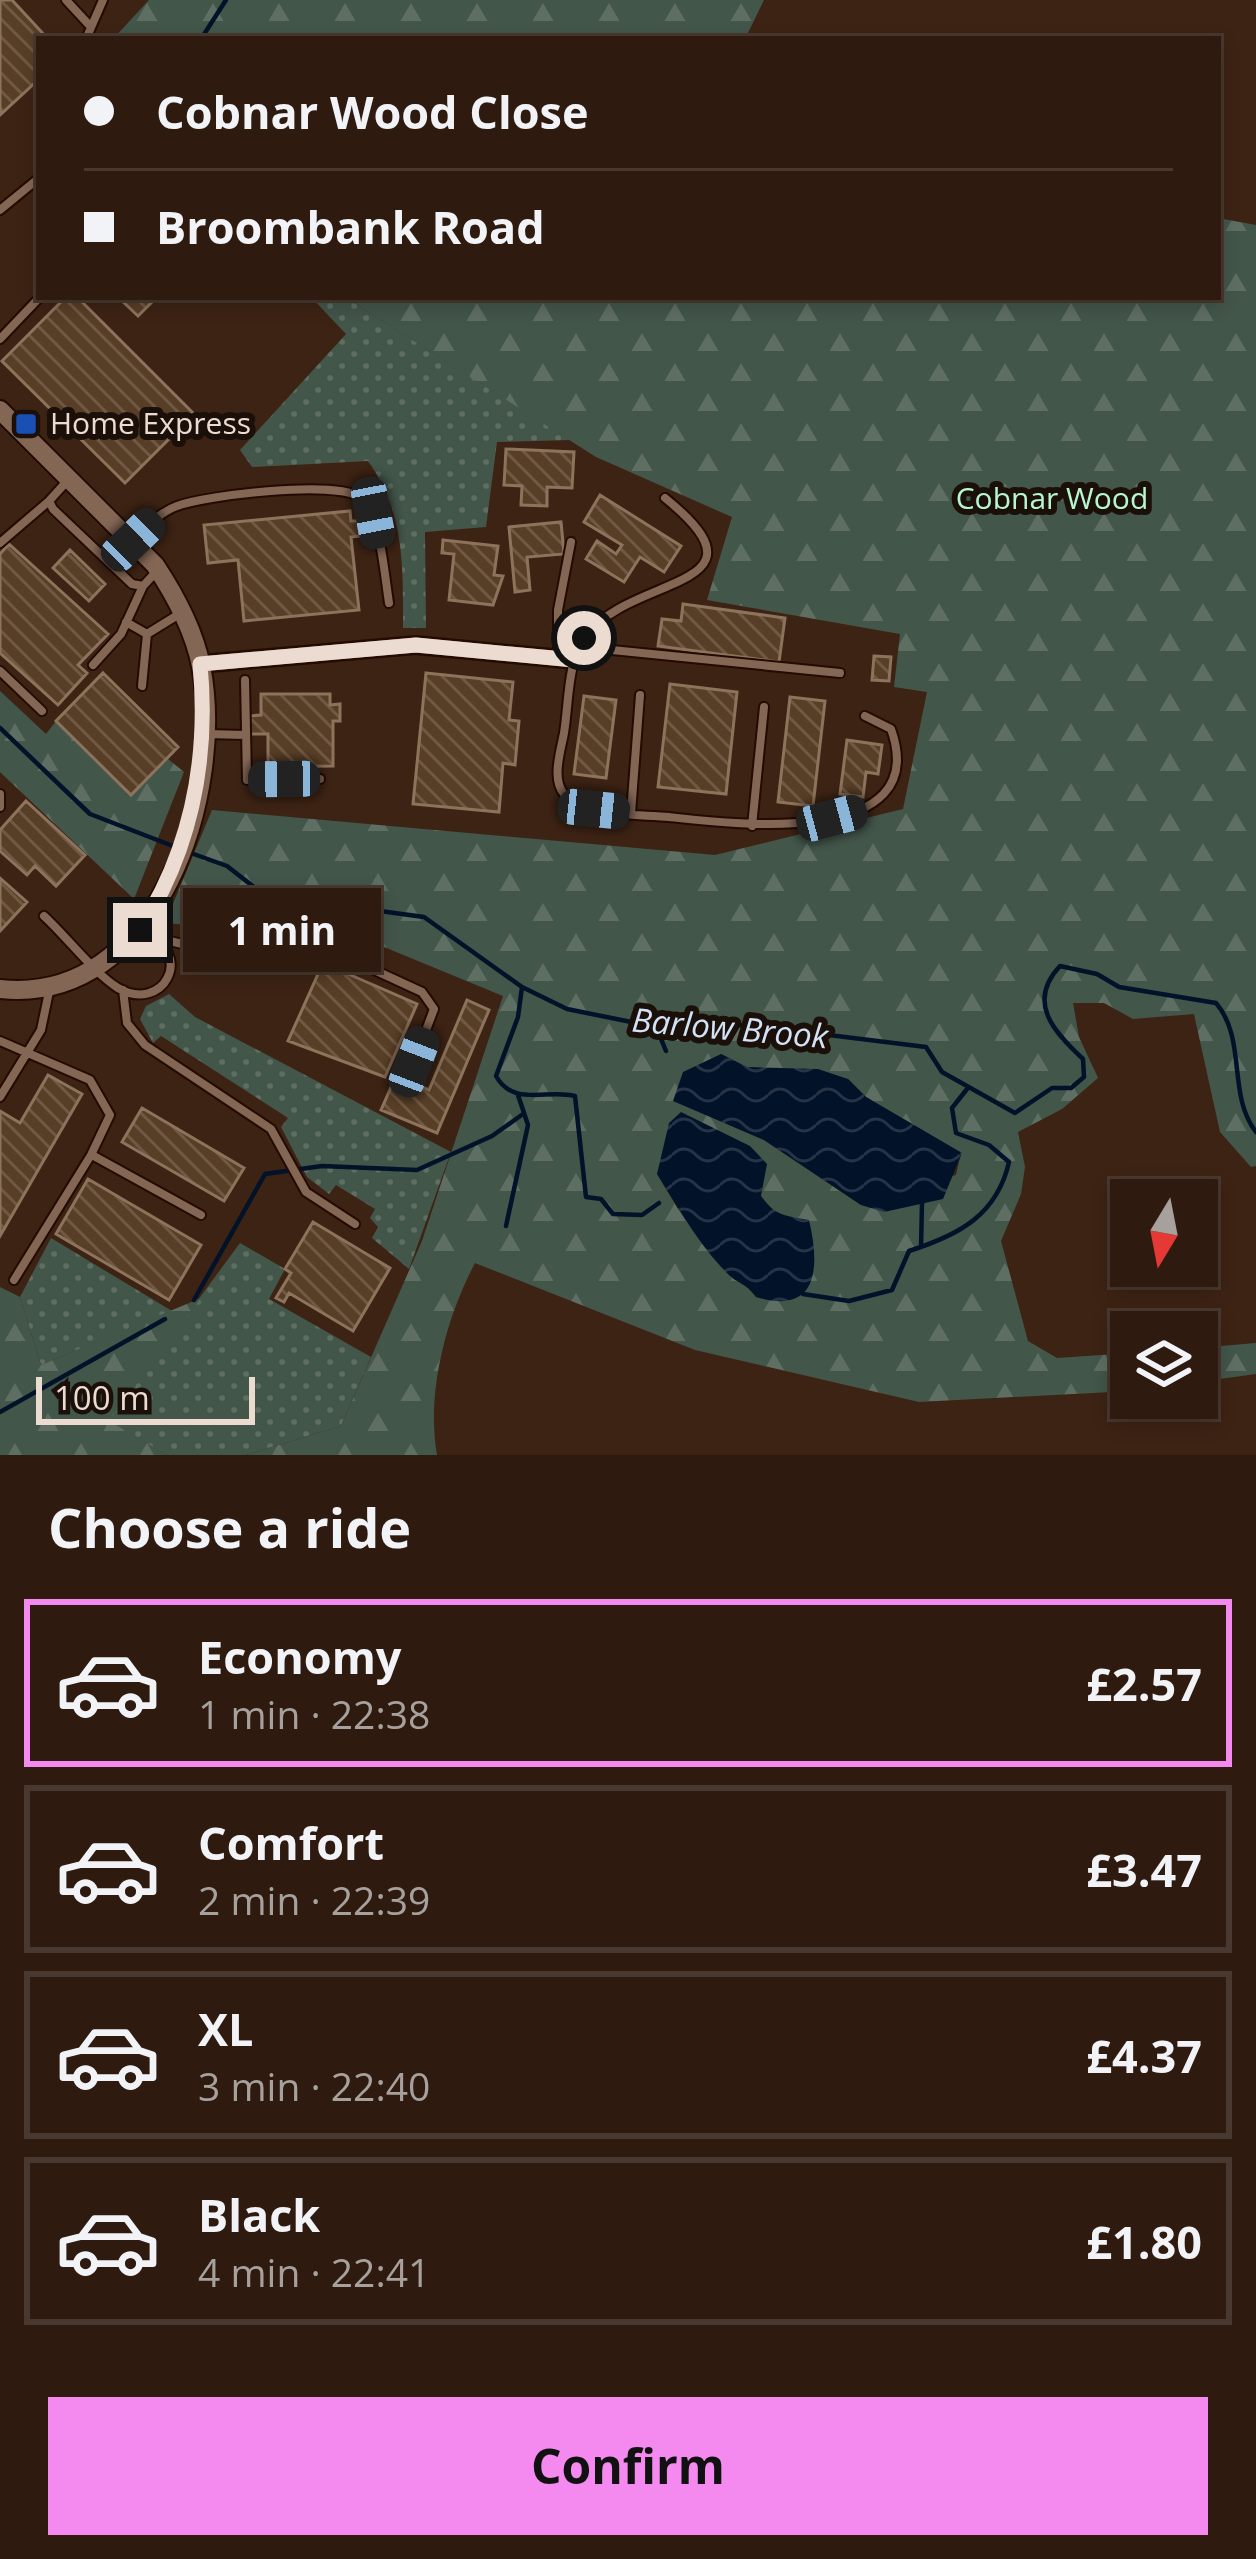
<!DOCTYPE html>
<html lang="en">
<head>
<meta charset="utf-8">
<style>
	body { margin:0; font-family:"Open Sans",sans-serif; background:#362318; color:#f1f3f6; height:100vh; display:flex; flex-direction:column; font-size:45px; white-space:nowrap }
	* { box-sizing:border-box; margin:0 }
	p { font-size:39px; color:#a7a19e }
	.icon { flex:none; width:66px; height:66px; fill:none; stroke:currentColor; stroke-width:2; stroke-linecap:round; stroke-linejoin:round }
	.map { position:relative; height:1455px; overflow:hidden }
	.sheet { display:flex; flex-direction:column; background:#2e1a0f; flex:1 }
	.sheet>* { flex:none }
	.top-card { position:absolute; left:36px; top:36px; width:1185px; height:264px; border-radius:0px; box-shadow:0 6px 18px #0003,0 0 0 3px #49382f; display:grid; align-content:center; height:264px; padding:0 48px; background:#2e1a0f }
	.needle { width:78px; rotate:190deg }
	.tools { position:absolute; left:1110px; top:1179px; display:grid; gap:24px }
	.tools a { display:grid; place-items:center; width:108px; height:108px; border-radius:0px; background:#2e1a0f; box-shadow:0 6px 18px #0003,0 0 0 3px #49382f; font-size:60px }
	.scale { position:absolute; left:36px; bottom:30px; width:219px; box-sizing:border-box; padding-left:12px; border:6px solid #ecdbd1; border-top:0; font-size:33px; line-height:42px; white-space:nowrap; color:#ecdbd1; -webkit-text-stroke:9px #1b1009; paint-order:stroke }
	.end { position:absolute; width:54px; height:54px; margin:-27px; border:15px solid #ecdbd1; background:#111; box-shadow:0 0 0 6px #111 }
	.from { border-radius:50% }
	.bubble { position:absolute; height:84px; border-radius:0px; background:#2e1a0f; box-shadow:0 6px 18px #0003,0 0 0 3px #49382f; font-size:39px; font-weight:700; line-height:84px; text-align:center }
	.car { position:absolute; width:36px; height:72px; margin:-36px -18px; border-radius:15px; box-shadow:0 0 9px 3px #0007; background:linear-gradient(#222 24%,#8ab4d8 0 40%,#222 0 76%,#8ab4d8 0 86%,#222 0) }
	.top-card b { display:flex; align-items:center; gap:42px; height:114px; font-size:45px }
	.top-card b+b { border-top:3px solid #49382f }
	.top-card i { width:30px; height:30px; background:#f1f3f6 }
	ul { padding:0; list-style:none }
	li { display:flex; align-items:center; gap:36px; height:168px; margin:0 24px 18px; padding:0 24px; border:6px solid #49382f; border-radius:0px }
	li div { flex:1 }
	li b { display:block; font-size:45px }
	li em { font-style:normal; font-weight:700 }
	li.selected { border-color:#f489f0 }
	li>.icon { width:108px; height:108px; stroke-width:1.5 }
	h2 { padding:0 48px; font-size:54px; line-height:144px }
	.cta { display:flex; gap:24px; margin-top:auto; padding:24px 48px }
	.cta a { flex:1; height:138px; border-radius:0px; background:#f489f0; color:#111; font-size:48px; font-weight:700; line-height:138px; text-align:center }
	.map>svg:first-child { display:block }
	.grass { fill:url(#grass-dots) }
	.forest { fill:url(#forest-firs); fill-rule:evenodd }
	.water { fill:url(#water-waves) }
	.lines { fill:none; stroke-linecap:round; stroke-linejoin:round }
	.stream { stroke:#021229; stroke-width:4.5 }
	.building { fill:url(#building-back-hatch); stroke:#8d735c; stroke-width:3 }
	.service-casing { stroke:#230b01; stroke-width:12 }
	.minor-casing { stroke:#230b01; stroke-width:20 }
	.tertiary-casing { stroke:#230b01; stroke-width:22 }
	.service { stroke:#846655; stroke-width:8 }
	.minor { stroke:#846655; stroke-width:15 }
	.tertiary { stroke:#846655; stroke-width:18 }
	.route { stroke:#ecdbd1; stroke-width:15 }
	.transit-dot { fill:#1a4fb4; stroke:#1b1009; stroke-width:4.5 }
	.labels { text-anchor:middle; stroke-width:12; stroke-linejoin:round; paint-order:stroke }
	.poi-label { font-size:30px; fill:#ecdbd1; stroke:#1b1009; text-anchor:start }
	.park-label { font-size:30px; fill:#b7f6cf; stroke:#1b1009 }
	.water-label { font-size:33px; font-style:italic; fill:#d2e2f7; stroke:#1b1009 }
</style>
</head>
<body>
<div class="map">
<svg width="1256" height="1455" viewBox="0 0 1256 1455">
	<defs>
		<pattern id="grass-dots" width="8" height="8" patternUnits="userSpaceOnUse" patternTransform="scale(3)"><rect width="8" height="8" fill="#43564a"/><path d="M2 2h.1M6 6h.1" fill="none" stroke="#5e6e63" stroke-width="1.8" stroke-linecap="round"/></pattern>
		<pattern id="forest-firs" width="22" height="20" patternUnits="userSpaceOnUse" patternTransform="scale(3)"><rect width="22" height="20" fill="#43564a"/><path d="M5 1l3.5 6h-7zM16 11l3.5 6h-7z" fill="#5e6e63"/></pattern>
		<pattern id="water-waves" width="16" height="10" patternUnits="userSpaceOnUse" patternTransform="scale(3)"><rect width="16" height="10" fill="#021229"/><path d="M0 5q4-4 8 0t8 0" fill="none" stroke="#273447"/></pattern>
		<pattern id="building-back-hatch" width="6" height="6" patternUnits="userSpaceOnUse" patternTransform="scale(3)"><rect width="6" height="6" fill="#583e26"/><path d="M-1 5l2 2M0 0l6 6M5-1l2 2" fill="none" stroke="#705944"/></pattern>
	</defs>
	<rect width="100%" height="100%" fill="#3d2314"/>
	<!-- grass -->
	<path class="grass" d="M311 297H345L570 440 497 442 486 527 425 532 426 628H403C403 566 405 513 368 461L252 467 240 450 346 334Z
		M169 994 195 1017 451 1152 409 1269 372 1238 378 1227 370 1218 375 1209 336 1185 329 1194 307 1177 281 1127 288 1118 161 1036 153 1043 140 1019 146 1006Z
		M51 1238 172 1311 41 1365 20 1297Z
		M240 1243 285 1269 269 1299 371 1357 341 1426 246 1455H167L108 1422Z"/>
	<!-- forest -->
	<path class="forest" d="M149 0H764L745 39H113Z
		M1218 218 1256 225V1166L1251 1167 1220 1132 1194 1014 1133 1019 1104 1003H1073L1079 1037 1098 1078 1062 1109 1018 1132 1025 1167 1021 1194 1001 1241 1028 1341 1057 1358 1131 1353V1391L919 1402 695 1350 475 1263C446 1318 426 1393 437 1455H246L341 1426 422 1241 503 996 367 940 165 923 212 810 715 855 903 809 927 692 894 687 900 634 707 600 732 517 596 457 345 297H1218ZM721 1054 747 1067 848 1079 866 1097 961 1153 956 1175 861 1205 764 1140 674 1101ZM657 1174 761 1196 777 1215 756 1297 678 1209Z
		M0 691 46 734 56 721 131 794 167 758 184 772 134 899 0 772Z
		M0 1287 20 1297 41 1365 201 1298 109 1421 167 1455H0Z
		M1256 1343V1374L1197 1382V1348Z"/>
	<!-- water -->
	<path class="water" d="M721 1054 747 1067 818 1069 848 1079 866 1097 962 1153 943 1199 884 1212 861 1205 764 1140 673 1101 683 1072Z
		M681 1112 750 1146 767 1164 761 1196C774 1216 787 1216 809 1220 820 1266 819 1316 756 1297 747 1283 737 1284 727 1273 700 1246 677 1206 657 1174L669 1123Z"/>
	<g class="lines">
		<!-- stream -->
		<path class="stream" d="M201 39 226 0
			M0 728 90 814 178 848
			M188 852 227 866 286 912 380 911 424 917 522 987 567 1009 656 1027 747 1025 926 1047 942 1072 1015 1113 1052 1088H1071L1084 1077 1083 1059C1054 1032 1026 1002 1060 966L1097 974 1119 987 1216 1003C1247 1039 1227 1095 1256 1132
			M522 987 518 1017 496 1076C513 1107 547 1089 575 1096L586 1197 601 1199 613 1214 642 1215 659 1203
			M657 1029 666 1051
			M506 1226 528 1125 518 1095
			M921 1247 922 1203
			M803 1294 849 1301 892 1290 909 1251C959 1235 997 1215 1009 1162L989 1145 956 1133 952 1108 967 1089
			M194 1300 265 1174 322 1166 417 1170 492 1136 523 1114
			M0 1412 165 1319"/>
	</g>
	<!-- building -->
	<path class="building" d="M0 0H12L48 39H39V79L0 115Z
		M66 297H77L194 414 125 483 2 361Z
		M118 297H157L138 316Z
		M506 449 574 452 572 488 547 487V506L521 505 522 486 504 485Z
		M600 495 681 546 664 572 640 557 624 582 586 559 597 541 616 554 622 545 584 522Z
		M350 511 351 521H358L360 536 351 537 359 610 244 621 238 560 208 563 204 525Z
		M561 522 564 554 527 557 530 590 515 592 509 527Z
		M443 540 498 546 494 575 503 576 493 605 449 600 454 554 442 553Z
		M9 544 108 634 78 665 87 673 58 705 0 653V554Z
		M70 550 105 584 89 601 53 568Z
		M683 604 785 618 779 662 658 646 662 619 681 621Z
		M874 656 891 657 889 681 872 680Z
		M103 673 178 747 131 795 56 721Z
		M426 673 513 682 509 720 519 721 515 765 503 763 499 812 413 804Z
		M670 684 737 692 726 794 658 787Z
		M261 694H330V705L340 704V721H333V766L268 767V734H250L249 716 261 715Z
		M584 696 616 700 606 778 574 774Z
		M790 697 825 701 813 806 778 802Z
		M847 740 882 745 878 774 866 772 863 797 840 794Z
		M26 801 85 855 56 886 35 866 27 875 0 851V830Z
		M0 878 27 902 0 931Z
		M323 963 417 1004 385 1077 288 1041Z
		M467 1000 489 1010 437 1133 381 1110 396 1076 429 1090Z
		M48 1075 82 1094 0 1236V1111L20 1123Z
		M142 1108 244 1168 224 1201 122 1142Z
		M88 1179 201 1245 169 1300 56 1234Z
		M313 1222 390 1268 353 1331 289 1293 284 1302 276 1298 291 1273 285 1269Z"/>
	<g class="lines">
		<defs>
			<path id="service" d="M66 0 91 27
				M86 39 103 0
				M0 210 39 178
				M0 339 40 297
				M69 479 49 501 53 509 132 584 143 586 156 572
				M665 498C779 590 631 574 586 636 567 661 569 703 564 733 561 750 551 779 564 794 585 818 640 814 669 817 731 824 934 849 891 729L865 716
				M134 539C147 527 160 512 177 506 208 495 334 480 360 497 380 510 385 579 389 603
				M0 543 49 501
				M126 622 147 634 181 613
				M558 658V610L571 542
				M575 659 602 649 840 673
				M93 665 121 634 143 586
				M0 671 42 711
				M245 680 247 780 320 779
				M142 686 147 634
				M206 734 246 735
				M0 794V807
				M631 813 640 695
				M752 826 764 707
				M44 916C65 935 95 974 118 988 162 1014 198 954 142 931
				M162 939 246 960 333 951 422 992 434 1009 414 1062
				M123 990 127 1023 145 1045 271 1129 306 1192 355 1224
				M0 1041 90 1080 110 1115 91 1155 14 1280
				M0 1097 41 1030 50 987
				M92 1155 201 1215"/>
			<path id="minor" d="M200 664 416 645 574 660"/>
			<path id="tertiary" d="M0 410 155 565C175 595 194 631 201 666 226 792 158 1006 0 989"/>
		</defs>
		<!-- service casing -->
		<use href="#service" class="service-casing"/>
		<!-- minor casing -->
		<use href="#minor" class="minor-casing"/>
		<!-- tertiary casing -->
		<use href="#tertiary" class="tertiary-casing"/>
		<!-- service -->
		<use href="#service" class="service"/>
		<!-- minor -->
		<use href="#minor" class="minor"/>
		<!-- tertiary -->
		<use href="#tertiary" class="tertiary"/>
	</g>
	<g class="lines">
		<!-- route -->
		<path class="route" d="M140 930C192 848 209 759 200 664L416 645 574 660 584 638"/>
	</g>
	<!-- markers -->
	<rect class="transit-dot" x="14" y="412" width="24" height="24" rx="6"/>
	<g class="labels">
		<!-- poi labels -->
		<g class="poi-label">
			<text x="50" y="434">Home Express</text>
		</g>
		<!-- park labels -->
		<g class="park-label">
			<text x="1052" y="509">Cobnar Wood</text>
		</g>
		<!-- water labels -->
		<g class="water-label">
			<text transform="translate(730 1028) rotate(5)" y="12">Barlow Brook</text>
		</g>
	</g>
</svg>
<div class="tools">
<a><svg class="needle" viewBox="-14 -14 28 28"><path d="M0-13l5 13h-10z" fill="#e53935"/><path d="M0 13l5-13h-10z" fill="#a7a19e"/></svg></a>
<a><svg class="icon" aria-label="layers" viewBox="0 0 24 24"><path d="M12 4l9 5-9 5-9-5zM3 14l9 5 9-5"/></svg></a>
</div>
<div class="scale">100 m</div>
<i class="end from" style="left:584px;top:638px"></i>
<i class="end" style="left:140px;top:930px"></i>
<div class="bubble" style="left:183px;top:888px;width:198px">1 min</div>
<i class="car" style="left:373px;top:513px;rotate:169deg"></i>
<i class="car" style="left:133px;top:540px;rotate:46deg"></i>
<i class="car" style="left:284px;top:779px;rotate:269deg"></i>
<i class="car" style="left:594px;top:809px;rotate:96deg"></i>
<i class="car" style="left:832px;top:818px;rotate:75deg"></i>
<i class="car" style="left:414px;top:1062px;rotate:21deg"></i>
<div class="top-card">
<b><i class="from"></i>Cobnar Wood Close</b>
<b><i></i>Broombank Road</b>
</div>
</div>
<section class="sheet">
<h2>Choose a ride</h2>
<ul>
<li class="selected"><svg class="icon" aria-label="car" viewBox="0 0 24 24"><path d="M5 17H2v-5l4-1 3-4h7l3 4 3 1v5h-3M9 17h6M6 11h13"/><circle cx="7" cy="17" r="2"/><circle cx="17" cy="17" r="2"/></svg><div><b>Economy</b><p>1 min · 22:38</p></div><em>£2.57</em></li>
<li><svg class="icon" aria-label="car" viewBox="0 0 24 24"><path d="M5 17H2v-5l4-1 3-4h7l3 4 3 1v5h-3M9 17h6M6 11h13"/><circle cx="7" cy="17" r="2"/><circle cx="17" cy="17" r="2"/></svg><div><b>Comfort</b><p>2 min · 22:39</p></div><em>£3.47</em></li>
<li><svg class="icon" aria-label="car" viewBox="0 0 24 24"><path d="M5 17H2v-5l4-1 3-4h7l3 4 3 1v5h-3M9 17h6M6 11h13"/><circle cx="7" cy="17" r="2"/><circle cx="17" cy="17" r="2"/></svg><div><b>XL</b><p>3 min · 22:40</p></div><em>£4.37</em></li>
<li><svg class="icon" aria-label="car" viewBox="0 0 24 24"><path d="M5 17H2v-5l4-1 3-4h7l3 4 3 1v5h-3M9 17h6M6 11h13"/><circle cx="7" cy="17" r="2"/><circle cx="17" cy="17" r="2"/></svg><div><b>Black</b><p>4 min · 22:41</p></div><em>£1.80</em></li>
</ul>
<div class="cta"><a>Confirm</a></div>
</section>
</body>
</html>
